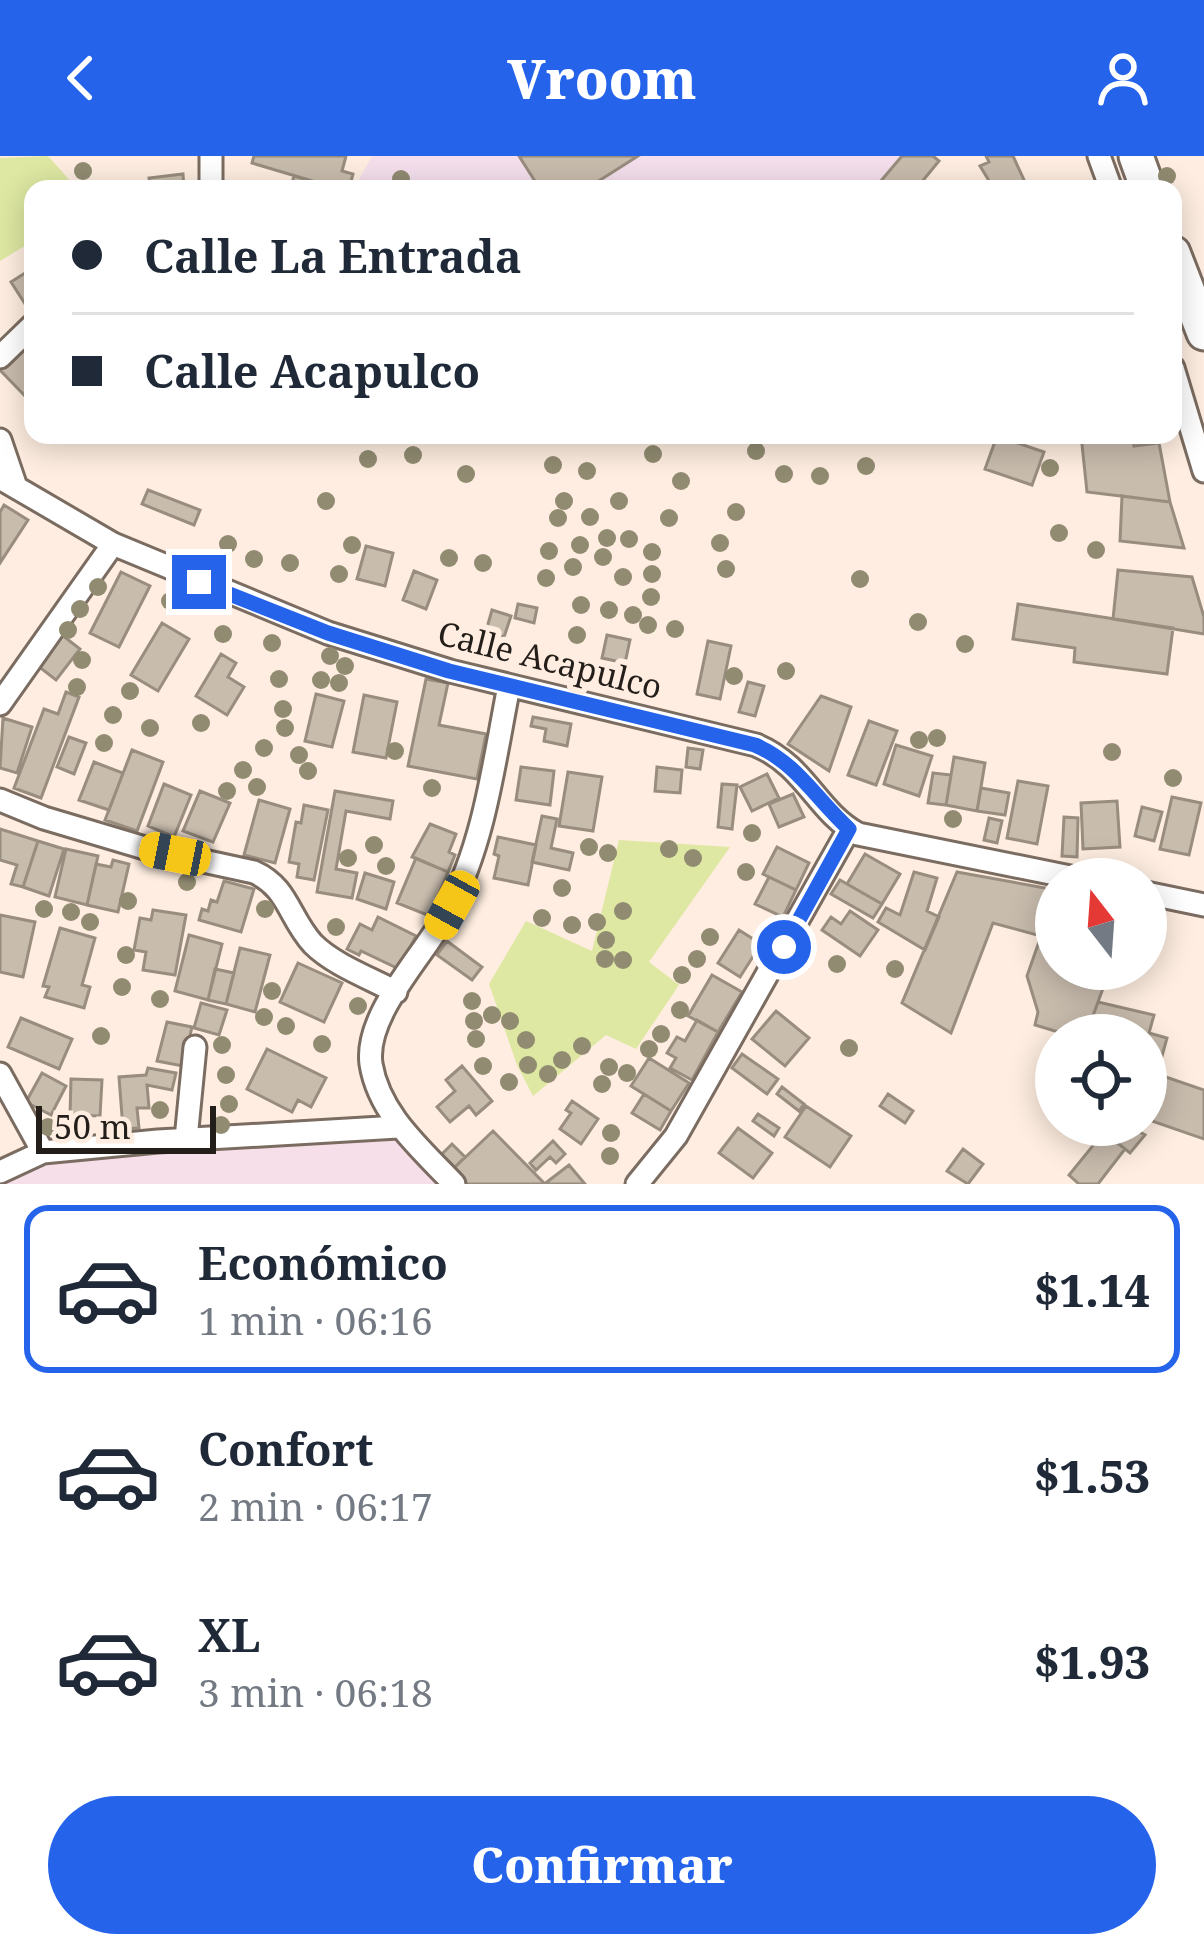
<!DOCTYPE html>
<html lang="es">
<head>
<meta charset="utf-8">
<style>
	body { margin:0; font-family:"Noto Serif",serif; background:#f2f2f3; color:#1f2937; height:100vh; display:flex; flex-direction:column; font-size:45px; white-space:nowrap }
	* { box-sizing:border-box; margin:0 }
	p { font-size:39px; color:#747a83 }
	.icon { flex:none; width:66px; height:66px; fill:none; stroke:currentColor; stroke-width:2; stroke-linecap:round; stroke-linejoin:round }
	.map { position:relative; height:1028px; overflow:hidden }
	.panel { display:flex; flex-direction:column; background:#fff; flex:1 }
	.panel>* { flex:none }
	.top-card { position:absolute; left:24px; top:24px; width:1158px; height:264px; border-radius:24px; box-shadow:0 6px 30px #0003; display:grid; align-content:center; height:264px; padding:0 48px; background:#fff }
	.needle { width:78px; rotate:343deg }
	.buttons { position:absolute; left:1035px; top:702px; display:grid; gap:24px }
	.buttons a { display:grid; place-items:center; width:132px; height:132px; border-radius:50%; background:#fff; box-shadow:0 6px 30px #0003; font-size:60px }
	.scale { position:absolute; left:36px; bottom:30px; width:180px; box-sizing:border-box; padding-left:12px; border:6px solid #241e1a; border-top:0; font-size:33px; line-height:42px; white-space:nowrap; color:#241e1a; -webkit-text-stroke:9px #feede0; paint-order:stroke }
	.end { position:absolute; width:54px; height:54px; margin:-27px; border:15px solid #2563eb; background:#fff; box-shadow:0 0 0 6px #fff }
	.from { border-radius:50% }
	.car { position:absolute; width:36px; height:72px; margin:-36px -18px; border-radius:15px; box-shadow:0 0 9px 3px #0007; background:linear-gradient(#f5c518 24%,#345 0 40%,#f5c518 0 76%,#345 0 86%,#f5c518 0) }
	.top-card b { display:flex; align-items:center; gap:42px; height:114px; font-size:45px }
	.top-card b+b { border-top:3px solid #e0e1e3 }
	.top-card i { width:30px; height:30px; background:#1f2937 }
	ul { padding:21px 0 0; list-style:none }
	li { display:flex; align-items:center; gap:36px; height:168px; margin:0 24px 18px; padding:0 24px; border:6px solid transparent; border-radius:24px }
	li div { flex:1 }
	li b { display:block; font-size:45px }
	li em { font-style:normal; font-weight:800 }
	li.selected { border-color:#2563eb }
	li>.icon { width:108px; height:108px; stroke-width:1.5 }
	.action { display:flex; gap:24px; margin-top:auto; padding:24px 48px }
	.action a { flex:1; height:138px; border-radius:72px; background:#2563eb; color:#fff; font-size:48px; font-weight:800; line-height:138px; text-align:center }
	header { display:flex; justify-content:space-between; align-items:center; height:156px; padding:0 48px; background:#2563eb; color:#fff; font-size:54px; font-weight:800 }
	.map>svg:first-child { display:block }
	.industrial { fill:#f5dfed }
	.education { fill:#f7dfea }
	.green { fill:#dee8a2 }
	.building { fill:#c8bcad; stroke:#988d7e; stroke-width:3 }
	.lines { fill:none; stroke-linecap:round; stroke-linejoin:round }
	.minor-casing { stroke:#7b6c61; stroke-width:27 }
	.primary-casing { stroke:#7b6c61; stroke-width:39 }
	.minor { stroke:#fff; stroke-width:21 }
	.primary { stroke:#fff; stroke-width:33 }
	.tree { fill:#918b71 }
	.route { stroke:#2563eb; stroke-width:15 }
	.labels { text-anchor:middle; stroke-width:12; stroke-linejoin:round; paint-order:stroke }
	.street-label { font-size:33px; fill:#241e1a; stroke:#feede0 }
</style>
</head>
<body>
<header><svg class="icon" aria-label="back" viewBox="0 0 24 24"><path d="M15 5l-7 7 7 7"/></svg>Vroom<svg class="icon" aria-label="person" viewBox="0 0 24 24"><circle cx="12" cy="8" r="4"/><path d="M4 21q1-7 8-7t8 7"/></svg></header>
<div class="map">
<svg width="1204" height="1028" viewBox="0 0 1204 1028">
	<rect width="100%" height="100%" fill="#feede0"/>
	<!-- industrial -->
	<path class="industrial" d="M372 0H902L874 33H354Z"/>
	<!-- education -->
	<path class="education" d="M398 971 454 1028H0V1016L26 1003Z"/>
	<!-- green -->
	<path class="green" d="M48 0 72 27 64 33H33V85L0 105V2Z
		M619 684 730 691 649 806 679 829 636 893 606 879 533 940 517 909 489 828 526 765 592 795Z"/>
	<!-- building -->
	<path class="building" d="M254 0H346L342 15 353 18 349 33H339L252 7Z
		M519 0H638L586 33H540Z
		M902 0H933L939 5 916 33H874Z
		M986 0H1013L1025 26 1011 33H994L980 10 989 6Z
		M183 18 184 33H151L149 22Z
		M294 20 328 30 327 33H290Z
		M33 112V152L29 154 11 126Z
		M22 192 33 203V231L24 239 0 214Z
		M1081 279H1132L1134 290 1159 287 1170 346 1087 336Z
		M997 280 1044 296 1032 329 985 313Z
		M148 334 200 354 194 369 142 348Z
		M1122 340 1170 346 1184 392 1120 385Z
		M4 349 28 364 0 407V356Z
		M366 390 393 397 385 430 357 423Z
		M1118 414 1192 421 1204 461V478L1113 463Z
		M414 415 437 424 426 453 403 444Z
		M121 416 150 430 119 491 90 477Z
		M518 448 537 452 534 467 515 462Z
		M1018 448 1173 472 1167 518 1074 506 1075 492 1013 483Z
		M492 454 511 460 504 481 486 475Z
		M162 467 189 483 158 535 131 519Z
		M62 479 80 493 56 524 38 510Z
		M607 479 630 484 625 507 602 502Z
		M708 485 731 490 720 543 697 538Z
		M221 498 236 507 228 521 244 531 227 559 196 540Z
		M426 523 448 527 439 569 486 578 477 623 408 610Z
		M748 526 764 530 755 560 739 556Z
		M66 536 79 541 41 642 14 632 44 553 58 558Z
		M316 538 344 545 332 591 305 585Z
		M364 539 397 546 386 602 353 596Z
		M821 540 851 551 829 615 788 588Z
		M533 561 571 568 567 590 544 585 546 573 531 570Z
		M3 562 32 571 17 617 0 612Z
		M869 565 897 575 876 629 848 619Z
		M69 581 86 587 74 618 57 611Z
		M896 589 932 600 919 640 884 628Z
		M688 592 703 594 700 613 686 611Z
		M132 594 163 606 137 675 105 664Z
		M954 601 985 607 977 655 946 649Z
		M94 606 123 617 109 654 79 644Z
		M521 611 554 615 550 649 516 644Z
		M657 611 682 614 680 637 655 635Z
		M568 616 602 621 593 675 559 670Z
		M933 617 951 619 946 649 928 647Z
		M767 618 779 642 752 655 740 631Z
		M1018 625 1048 630 1037 688 1007 682Z
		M164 628 191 639 174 681 148 670Z
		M722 628 737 629 732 673 718 671Z
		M981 632 1009 637 1005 659 977 655Z
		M200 635 230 647 213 686 183 675Z
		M335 635 393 645 390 663 346 655 336 713 357 717 352 742 317 736Z
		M793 638 804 661 779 671 769 648Z
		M1172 641 1201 647 1189 699 1160 693Z
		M259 644 290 653 275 707 244 699Z
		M1117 645 1120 691 1083 693 1081 647Z
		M304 649 328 654 314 724 297 721 299 708 289 706 296 666 301 667Z
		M1142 651 1162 656 1154 685 1135 680Z
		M542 660 557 663 551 692 573 697 569 714 532 706Z
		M1064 661 1078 662 1077 701 1062 700Z
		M989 662 1002 665 997 687 984 684Z
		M430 668 456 678 449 696 455 699 448 716 412 701Z
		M0 673 38 685 23 731 11 728 17 709 0 704Z
		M498 681 536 689 528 729 494 722 499 700 494 698Z
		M38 685 64 693 49 740 23 731Z
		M777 691 809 707 796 734 763 718Z
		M66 693 98 700 87 749 55 741Z
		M865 698 900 718 882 748 847 728Z
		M416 702 448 716 430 760 397 747Z
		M113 704 129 708 118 756 87 749 96 708 111 711Z
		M914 716 937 722 927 755 939 761 925 794 878 766 886 752 900 759Z
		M957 716 1056 734V813H1110L1086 879H1068L1035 869 1038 856 1027 820 1041 780 993 767 951 877 902 847Z
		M365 717 394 726 386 753 357 743Z
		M769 721 796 734 783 761 755 748Z
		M840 724 882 748 873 762 831 738Z
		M224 725 254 733 241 776 199 764 202 753 208 755 211 744 217 746Z
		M153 754 186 759 175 819 143 814 146 796 134 794 140 762 151 764Z
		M850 755 878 774 860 800 822 774 831 761 841 768Z
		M0 759 35 766 23 821 0 816Z
		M378 761 416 780 399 813 361 795 359 799 347 793 360 768 372 774Z
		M60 772 95 782 82 829 90 831 84 852 45 841 49 831 43 830Z
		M739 774 761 788 740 821 718 807Z
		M189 779 222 788 208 844 175 835Z
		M447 785 482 811 472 824 437 799Z
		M240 792 270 799 255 856 226 848Z
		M298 807 342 827 324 866 280 846Z
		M215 813 234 817 226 848 208 844Z
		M712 819 742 836 718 876 688 860Z
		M1098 846 1154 859 1149 877 1167 882 1157 918 1204 934V983L1146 963V879H1086Z
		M201 847 227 854 219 879 194 872Z
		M776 855 809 882 785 910 752 883Z
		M21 862 72 883 59 913 8 891Z
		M697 864 718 876 692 924 670 912 676 902 667 897 677 881 685 885Z
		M167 866 192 871 183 910 157 905Z
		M267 893 326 922 311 951 298 944 292 956 247 933Z
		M742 898 778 923 767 938 732 912Z
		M649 902 689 927 671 955 631 930Z
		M462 910 492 945 476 959 469 950 450 966 437 951 455 935 446 924Z
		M148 912 176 917 172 934 147 929 149 952H137L139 972 123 973 119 921 146 919Z
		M42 917 66 930 51 959 26 946Z
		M71 923 102 924 100 960 70 959Z
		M782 931 804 948 799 955 777 938Z
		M644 938 671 955 660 974 632 957Z
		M888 938 913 955 905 967 880 950Z
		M572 945 598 963 581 988 560 973 571 957 566 954Z
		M806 950 851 980 830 1011 785 981Z
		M758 958 779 972 774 980 753 965Z
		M1128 969 1145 979 1130 997 1115 985Z
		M738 972 772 997 753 1022 719 997Z
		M493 975 545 1028H467L453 1013Z
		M1104 976 1125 993 1098 1028H1079L1069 1019Z
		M553 985 565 998 556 1007 550 1001 536 1014 530 1007Z
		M452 988 465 1001 453 1013 440 1000Z
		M963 993 983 1008 968 1028 947 1015Z
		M569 1009 585 1028H549L547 1026Z"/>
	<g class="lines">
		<defs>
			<path id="minor" d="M1099 0 1111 33
				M211 33V0
				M0 201 33 169
				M1173 212 1204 315
				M0 284 16 331
				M0 322 113 388 328 477 450 515 756 589C806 610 816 655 858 678L1080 723
				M0 548 113 388
				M0 644 44 662 148 693 254 716C288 731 289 762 313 788 334 809 370 822 396 836
				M1146 737 1204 749
				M0 918 43 996
				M186 983 195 891
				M0 1016 43 996 158 985 398 971
				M454 1028C421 993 379 958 371 908 364 857 427 797 449 753 485 685 494 605 509 530
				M637 1028 676 980 849 673"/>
			<path id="primary" d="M1136 0 1148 33
				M1173 97 1204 177"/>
		</defs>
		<!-- minor casing -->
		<use href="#minor" class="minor-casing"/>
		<!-- primary casing -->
		<use href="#primary" class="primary-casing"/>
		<!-- minor -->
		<use href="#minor" class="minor"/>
		<!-- primary -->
		<use href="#primary" class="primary"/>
	</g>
	<!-- trees -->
	<g class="tree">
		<circle cx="83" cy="15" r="9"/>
		<circle cx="1167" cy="20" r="9"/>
		<circle cx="401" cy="23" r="9"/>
		<circle cx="756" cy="295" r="9"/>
		<circle cx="653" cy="298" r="9"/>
		<circle cx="413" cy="299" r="9"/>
		<circle cx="368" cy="303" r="9"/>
		<circle cx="553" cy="309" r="9"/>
		<circle cx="866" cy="310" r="9"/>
		<circle cx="1050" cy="312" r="9"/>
		<circle cx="587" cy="315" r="9"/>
		<circle cx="466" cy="318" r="9"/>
		<circle cx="784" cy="318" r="9"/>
		<circle cx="820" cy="320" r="9"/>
		<circle cx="681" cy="325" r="9"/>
		<circle cx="326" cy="345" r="9"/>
		<circle cx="564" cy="345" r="9"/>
		<circle cx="619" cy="345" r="9"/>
		<circle cx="736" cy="356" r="9"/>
		<circle cx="590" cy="361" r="9"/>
		<circle cx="558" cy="362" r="9"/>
		<circle cx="669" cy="362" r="9"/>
		<circle cx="1059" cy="377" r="9"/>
		<circle cx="607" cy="382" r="9"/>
		<circle cx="629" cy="383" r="9"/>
		<circle cx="720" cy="387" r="9"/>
		<circle cx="228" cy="388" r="9"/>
		<circle cx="352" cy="389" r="9"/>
		<circle cx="580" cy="389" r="9"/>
		<circle cx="1096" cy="394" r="9"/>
		<circle cx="549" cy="395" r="9"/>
		<circle cx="652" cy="396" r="9"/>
		<circle cx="603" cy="401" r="9"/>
		<circle cx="449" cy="402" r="9"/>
		<circle cx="254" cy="403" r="9"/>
		<circle cx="290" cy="407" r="9"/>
		<circle cx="483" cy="407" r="9"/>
		<circle cx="573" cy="411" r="9"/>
		<circle cx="726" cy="413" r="9"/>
		<circle cx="339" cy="418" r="9"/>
		<circle cx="652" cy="418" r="9"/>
		<circle cx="623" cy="421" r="9"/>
		<circle cx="546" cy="422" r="9"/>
		<circle cx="860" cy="423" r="9"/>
		<circle cx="98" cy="431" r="9"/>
		<circle cx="651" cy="441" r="9"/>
		<circle cx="170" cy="445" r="9"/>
		<circle cx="581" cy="449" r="9"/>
		<circle cx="80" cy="453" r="9"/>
		<circle cx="609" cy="454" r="9"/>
		<circle cx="633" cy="459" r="9"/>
		<circle cx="918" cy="466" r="9"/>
		<circle cx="648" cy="469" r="9"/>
		<circle cx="675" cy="473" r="9"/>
		<circle cx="68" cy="474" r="9"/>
		<circle cx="223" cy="478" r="9"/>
		<circle cx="577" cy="479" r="9"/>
		<circle cx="272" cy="487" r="9"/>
		<circle cx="965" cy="488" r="9"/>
		<circle cx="330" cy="500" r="9"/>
		<circle cx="82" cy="504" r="9"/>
		<circle cx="345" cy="510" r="9"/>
		<circle cx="786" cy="515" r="9"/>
		<circle cx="734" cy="520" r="9"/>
		<circle cx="279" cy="523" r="9"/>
		<circle cx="321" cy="524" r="9"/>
		<circle cx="339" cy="527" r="9"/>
		<circle cx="77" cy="531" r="9"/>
		<circle cx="130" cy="535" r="9"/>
		<circle cx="283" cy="553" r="9"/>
		<circle cx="113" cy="559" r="9"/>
		<circle cx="201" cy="567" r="9"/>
		<circle cx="150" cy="572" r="9"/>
		<circle cx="285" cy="572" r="9"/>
		<circle cx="937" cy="582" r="9"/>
		<circle cx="919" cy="584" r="9"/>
		<circle cx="104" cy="587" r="9"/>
		<circle cx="264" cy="592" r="9"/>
		<circle cx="395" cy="595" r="9"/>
		<circle cx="1112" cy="596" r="9"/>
		<circle cx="299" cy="599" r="9"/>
		<circle cx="243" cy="614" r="9"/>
		<circle cx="308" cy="615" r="9"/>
		<circle cx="1173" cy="622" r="9"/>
		<circle cx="257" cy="631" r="9"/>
		<circle cx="432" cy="632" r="9"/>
		<circle cx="227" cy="635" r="9"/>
		<circle cx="953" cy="663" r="9"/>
		<circle cx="752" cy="677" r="9"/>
		<circle cx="374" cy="689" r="9"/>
		<circle cx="589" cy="691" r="9"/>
		<circle cx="669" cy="693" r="9"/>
		<circle cx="608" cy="697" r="9"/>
		<circle cx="348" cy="702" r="9"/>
		<circle cx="693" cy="702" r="9"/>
		<circle cx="386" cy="710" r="9"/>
		<circle cx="746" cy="716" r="9"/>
		<circle cx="187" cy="726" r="9"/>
		<circle cx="562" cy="732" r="9"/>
		<circle cx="128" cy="745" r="9"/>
		<circle cx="44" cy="753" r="9"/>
		<circle cx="265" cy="753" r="9"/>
		<circle cx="623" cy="755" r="9"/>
		<circle cx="71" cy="756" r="9"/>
		<circle cx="542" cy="762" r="9"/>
		<circle cx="90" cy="766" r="9"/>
		<circle cx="597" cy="766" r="9"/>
		<circle cx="572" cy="769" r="9"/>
		<circle cx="336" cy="771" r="9"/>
		<circle cx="710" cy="781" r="9"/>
		<circle cx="606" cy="784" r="9"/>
		<circle cx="126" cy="799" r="9"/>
		<circle cx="605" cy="803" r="9"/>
		<circle cx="697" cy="803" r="9"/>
		<circle cx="623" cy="804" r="9"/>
		<circle cx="837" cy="808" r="9"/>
		<circle cx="895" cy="813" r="9"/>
		<circle cx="682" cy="819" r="9"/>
		<circle cx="122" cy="831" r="9"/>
		<circle cx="272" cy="835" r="9"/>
		<circle cx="160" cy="843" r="9"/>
		<circle cx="472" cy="845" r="9"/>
		<circle cx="358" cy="850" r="9"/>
		<circle cx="680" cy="854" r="9"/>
		<circle cx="492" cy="859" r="9"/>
		<circle cx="264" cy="861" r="9"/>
		<circle cx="474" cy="865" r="9"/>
		<circle cx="510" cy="865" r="9"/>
		<circle cx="286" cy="870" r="9"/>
		<circle cx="661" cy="878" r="9"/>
		<circle cx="101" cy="880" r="9"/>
		<circle cx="476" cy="883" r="9"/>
		<circle cx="526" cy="884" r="9"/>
		<circle cx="322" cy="888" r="9"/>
		<circle cx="222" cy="889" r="9"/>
		<circle cx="582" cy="890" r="9"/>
		<circle cx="849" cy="892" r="9"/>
		<circle cx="649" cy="893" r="9"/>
		<circle cx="562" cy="904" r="9"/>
		<circle cx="528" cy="909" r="9"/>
		<circle cx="483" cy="910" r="9"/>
		<circle cx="609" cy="911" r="9"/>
		<circle cx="627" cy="917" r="9"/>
		<circle cx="548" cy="918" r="9"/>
		<circle cx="226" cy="919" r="9"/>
		<circle cx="509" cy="926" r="9"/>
		<circle cx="602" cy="928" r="9"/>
		<circle cx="229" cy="948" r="9"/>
		<circle cx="160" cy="954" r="9"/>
		<circle cx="221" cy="969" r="9"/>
		<circle cx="48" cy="971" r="9"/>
		<circle cx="81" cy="972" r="9"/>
		<circle cx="611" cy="977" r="9"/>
		<circle cx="610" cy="1000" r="9"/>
	</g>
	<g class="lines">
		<!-- route -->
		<path class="route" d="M199 426 328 477 449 515 755 589C797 607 816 643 849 673L784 791"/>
	</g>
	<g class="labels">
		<!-- street labels -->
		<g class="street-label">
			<text transform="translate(550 504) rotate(14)" y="12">Calle Acapulco</text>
		</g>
	</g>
</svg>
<div class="buttons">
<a><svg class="needle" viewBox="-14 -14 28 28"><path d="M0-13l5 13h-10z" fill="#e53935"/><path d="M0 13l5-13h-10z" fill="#747a83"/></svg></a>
<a><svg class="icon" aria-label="locate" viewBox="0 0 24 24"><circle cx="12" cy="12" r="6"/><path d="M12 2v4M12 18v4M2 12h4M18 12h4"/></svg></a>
</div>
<div class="scale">50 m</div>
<i class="end from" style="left:784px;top:791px"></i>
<i class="end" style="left:199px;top:426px"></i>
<i class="car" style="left:175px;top:698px;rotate:281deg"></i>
<i class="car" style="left:452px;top:749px;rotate:209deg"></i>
<div class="top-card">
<b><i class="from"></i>Calle La Entrada</b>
<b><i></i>Calle Acapulco</b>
</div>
</div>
<section class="panel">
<ul>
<li class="selected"><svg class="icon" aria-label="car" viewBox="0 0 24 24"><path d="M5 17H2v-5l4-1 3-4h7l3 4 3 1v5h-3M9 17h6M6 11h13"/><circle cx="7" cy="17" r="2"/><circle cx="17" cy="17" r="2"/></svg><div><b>Económico</b><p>1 min · 06:16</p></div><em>$1.14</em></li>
<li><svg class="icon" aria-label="car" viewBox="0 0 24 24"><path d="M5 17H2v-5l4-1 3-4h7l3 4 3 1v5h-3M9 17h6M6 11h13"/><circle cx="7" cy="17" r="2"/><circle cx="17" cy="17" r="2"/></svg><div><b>Confort</b><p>2 min · 06:17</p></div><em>$1.53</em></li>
<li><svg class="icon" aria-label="car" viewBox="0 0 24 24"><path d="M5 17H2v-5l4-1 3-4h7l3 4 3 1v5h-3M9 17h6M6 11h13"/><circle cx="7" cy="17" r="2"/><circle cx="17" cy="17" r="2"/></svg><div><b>XL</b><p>3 min · 06:18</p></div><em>$1.93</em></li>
</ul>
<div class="action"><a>Confirmar</a></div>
</section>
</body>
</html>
